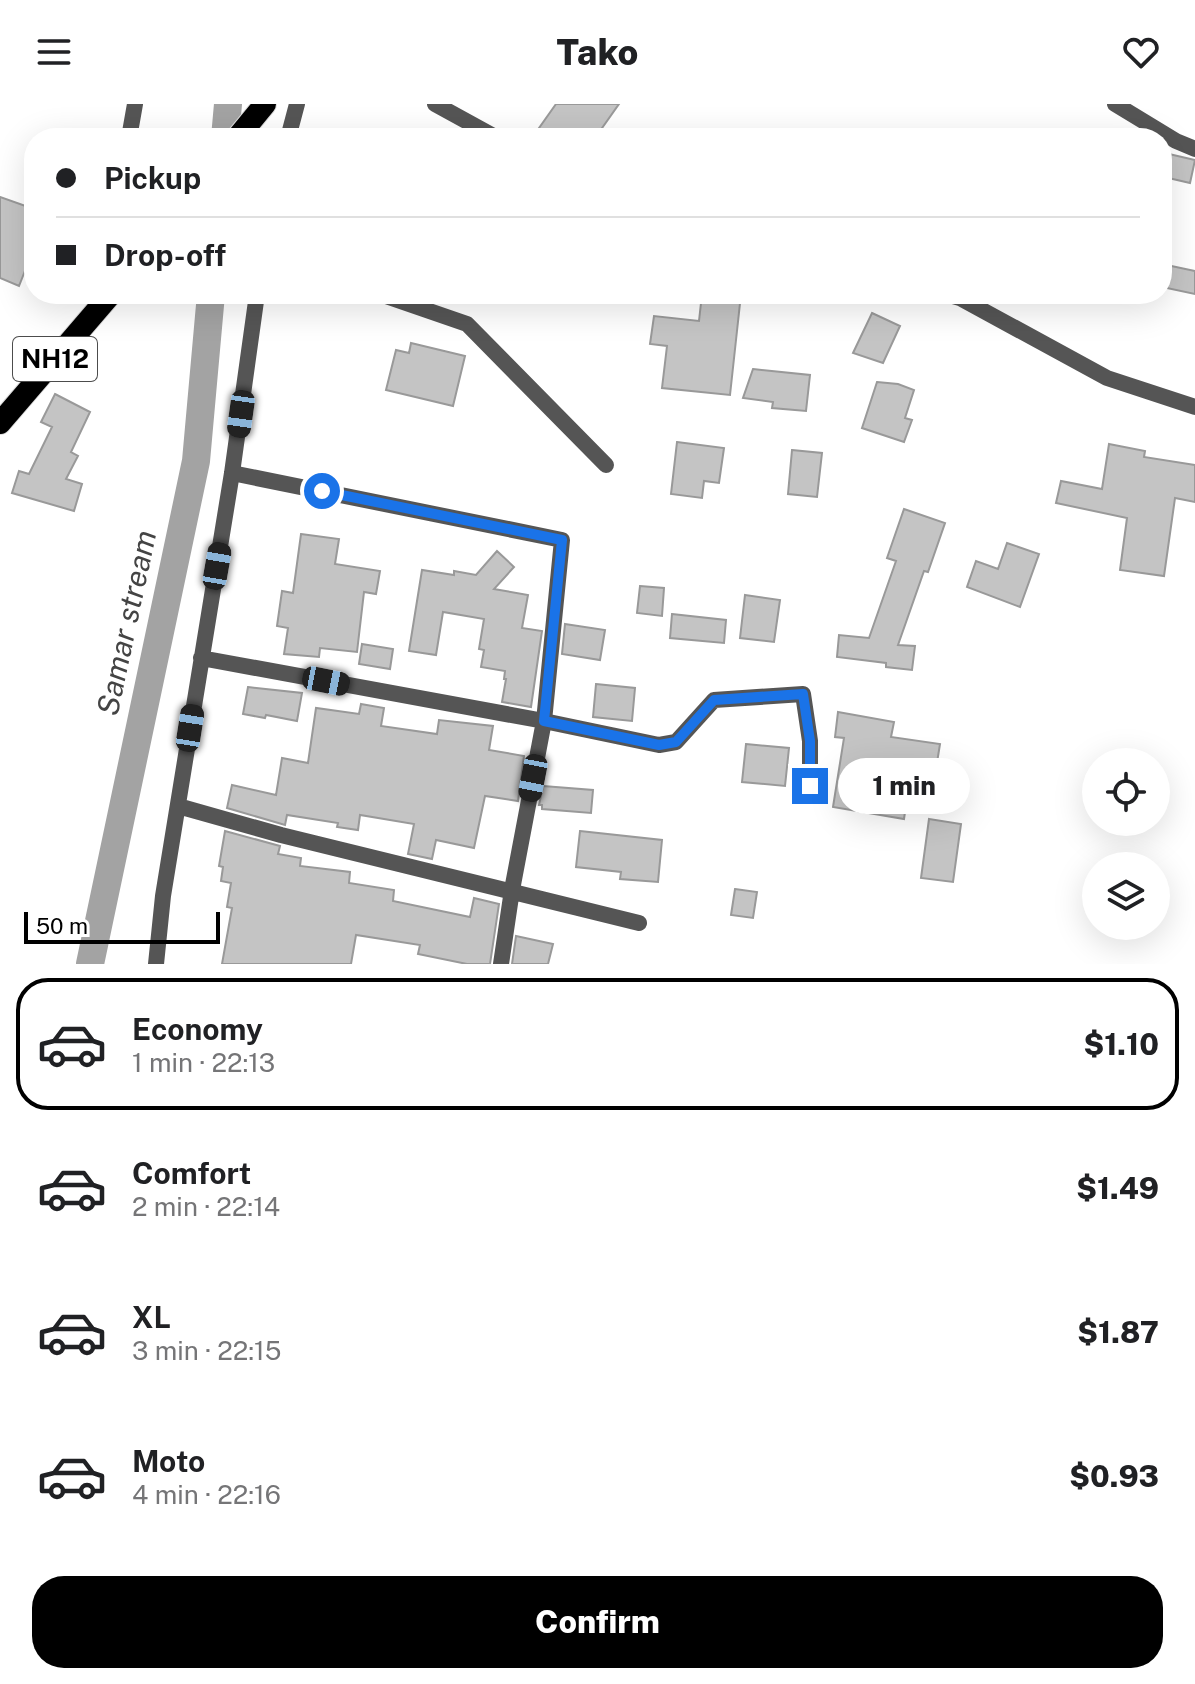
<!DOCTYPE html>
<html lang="en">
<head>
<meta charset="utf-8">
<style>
	body { margin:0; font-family:"Public Sans",sans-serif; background:#f2f2f2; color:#202124; height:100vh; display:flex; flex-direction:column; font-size:30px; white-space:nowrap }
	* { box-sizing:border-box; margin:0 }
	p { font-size:26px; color:#757577 }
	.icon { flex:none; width:44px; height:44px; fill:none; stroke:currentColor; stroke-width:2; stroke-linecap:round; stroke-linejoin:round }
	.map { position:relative; height:860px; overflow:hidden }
	.side { display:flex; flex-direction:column; background:#fff; flex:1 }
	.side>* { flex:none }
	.top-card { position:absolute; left:24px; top:24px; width:1148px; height:176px; border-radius:32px; box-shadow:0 8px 32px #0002; display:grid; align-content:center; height:176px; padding:0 32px; background:#fff }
	.controls { position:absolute; left:1082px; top:644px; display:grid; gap:16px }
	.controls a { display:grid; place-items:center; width:88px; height:88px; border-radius:50%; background:#fff; box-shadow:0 8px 32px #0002; font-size:40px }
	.scale { position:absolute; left:24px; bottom:20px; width:196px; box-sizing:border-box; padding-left:8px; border:4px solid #000; border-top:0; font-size:22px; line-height:28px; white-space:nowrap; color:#000; -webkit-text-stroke:6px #fff; paint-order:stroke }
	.end { position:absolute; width:36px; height:36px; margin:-18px; border:10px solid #1a73e8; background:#fff; box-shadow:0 0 0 4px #fff }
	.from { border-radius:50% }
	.bubble { position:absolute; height:56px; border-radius:28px; background:#fff; box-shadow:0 8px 32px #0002; font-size:26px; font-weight:800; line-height:56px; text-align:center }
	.car { position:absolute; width:24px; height:48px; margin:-24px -12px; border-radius:10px; box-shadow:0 0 6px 2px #0007; background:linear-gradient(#222 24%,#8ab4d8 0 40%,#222 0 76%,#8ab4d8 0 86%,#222 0) }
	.top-card b { display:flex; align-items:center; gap:28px; height:76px; font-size:30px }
	.top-card b+b { border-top:2px solid #e0e0e0 }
	.top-card i { width:20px; height:20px; background:#202124 }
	ul { padding:14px 0 0; list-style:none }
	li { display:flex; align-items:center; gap:24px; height:132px; margin:0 16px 12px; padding:0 16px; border:4px solid transparent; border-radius:32px }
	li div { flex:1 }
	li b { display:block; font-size:30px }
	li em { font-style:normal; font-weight:800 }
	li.selected { border-color:#000 }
	li>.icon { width:72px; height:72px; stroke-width:1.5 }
	.primary-button { display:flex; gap:16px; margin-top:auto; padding:16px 32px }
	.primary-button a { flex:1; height:92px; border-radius:32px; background:#000; color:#fff; font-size:32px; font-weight:800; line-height:92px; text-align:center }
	header { display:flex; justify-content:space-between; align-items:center; height:104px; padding:0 32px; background:#fff; font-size:36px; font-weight:800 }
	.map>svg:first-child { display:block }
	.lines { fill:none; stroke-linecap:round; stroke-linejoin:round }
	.canal { stroke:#a3a3a3; stroke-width:28 }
	.building { fill:#c4c4c4; stroke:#999; stroke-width:2 }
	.trunk-casing { stroke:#dbdbdb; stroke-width:24 }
	.minor { stroke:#555; stroke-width:16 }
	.trunk { stroke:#000; stroke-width:22 }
	.route { stroke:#1a73e8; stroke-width:10 }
	.labels { text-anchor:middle; stroke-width:8; stroke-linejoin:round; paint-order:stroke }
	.shield { fill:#fff; stroke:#4c4c4c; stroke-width:2 }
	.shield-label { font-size:26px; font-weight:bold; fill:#000 }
	.water-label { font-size:30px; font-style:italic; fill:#444; stroke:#fff }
</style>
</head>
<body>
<header><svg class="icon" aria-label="menu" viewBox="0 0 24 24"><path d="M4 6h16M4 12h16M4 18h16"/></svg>Tako<svg class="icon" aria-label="heart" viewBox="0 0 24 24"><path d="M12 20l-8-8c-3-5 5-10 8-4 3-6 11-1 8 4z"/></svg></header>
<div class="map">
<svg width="1195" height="860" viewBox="0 0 1195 860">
	<rect width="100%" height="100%" fill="#fff"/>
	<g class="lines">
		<!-- canal -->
		<path class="canal" d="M225 34 228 0
			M90 860 196 357 211 190"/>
	</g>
	<!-- building -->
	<path class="building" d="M556 0H619L595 34H532Z
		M1169 50 1195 56 1190 79 1164 73Z
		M0 93 34 105V144L19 182 0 174Z
		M1162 160 1195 167V190L1162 183Z
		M702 190H741L730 291 662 284 667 242 650 240 654 212 699 217Z
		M872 209 900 222 883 259 853 249Z
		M411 239 465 252 453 302 386 286 396 246 409 249Z
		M753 265 810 271 806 307 772 304 773 298 743 294Z
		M877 278 898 280 914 286 905 314 912 316 904 338 862 324Z
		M55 290 90 308 71 348 78 352 66 375 82 380 74 407 12 389 19 367 29 370 52 323 41 318Z
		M677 338 724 344 719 379 704 377 702 394 671 390Z
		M1109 340 1145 347 1144 353 1195 361V398L1175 394 1164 472 1120 466 1127 414 1056 399 1061 377 1102 385Z
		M792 346 822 349 817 393 788 390Z
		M904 405 945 419 928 468 924 467 898 541 915 542 912 566 886 563V559L837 553 839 531 869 534 896 457 887 454Z
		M301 430 339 435 335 460 380 467 376 490 364 488 357 548 320 544 319 553 284 550 288 524 277 522 282 487 293 489Z
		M1007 439 1039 450 1020 503 967 483 976 457 998 465Z
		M497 447 514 463 494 485 528 491 522 524 542 527 531 603 502 598 506 575H504L505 567 481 563 484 546 479 545 484 515 443 508 436 551 409 547 422 466 454 471V467L476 471Z
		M640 482 664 484 662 512 637 509Z
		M745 491 780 496 774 538 740 534Z
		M672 510 726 516 724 539 670 534Z
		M565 520 605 526 600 556 562 550Z
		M362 540 393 545 390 565 359 560Z
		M596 580 635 584 632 617 593 613Z
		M248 583 302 589 297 617 266 611 265 614 243 610Z
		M361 600 384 604 381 622 437 630 439 616 493 622 489 646 524 652 518 697 485 692 474 744 436 736 432 755 408 750 414 720 360 711 358 726 337 723 338 719 287 711 285 721 227 704 232 681 276 691 282 654 308 659 316 604 359 610Z
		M838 608 894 618 891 633 940 640 936 665 912 661 904 715 833 703 844 634 835 633Z
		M746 640 789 644 785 682 742 678Z
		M543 682 593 686 591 709 542 705V701H539Z
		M929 715 961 720 953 778 921 774Z
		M225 727 280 742 278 750 301 754 300 762 350 768 349 779 394 786 393 797 470 813 474 794 499 800 490 860H467L418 850 420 841 356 831 351 860H222L232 804 227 803 231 779 221 777 223 763 219 762Z
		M580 727 662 736 658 778 620 775 621 768 576 763Z
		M735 785 757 788 753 814 731 811Z
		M516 832 553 840 548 860H512Z"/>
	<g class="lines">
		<defs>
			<path id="trunk" d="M237 34 265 0
				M0 319 111 190"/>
		</defs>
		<!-- trunk casing -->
		<use href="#trunk" class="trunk-casing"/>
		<!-- minor -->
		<path class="minor" d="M435 0 497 34
			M1115 0 1176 37 1195 45
			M129 34 135 0
			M288 34 297 0
			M380 190 467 220 606 361
			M946 190 960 194 1107 274 1195 303
			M232 369 562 436 544 617 512 786 501 860
			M201 554 544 617 659 641 676 638 714 596 803 590 810 637V682
			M178 702 281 731 639 819
			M156 860 163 792 232 369 257 190"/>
		<!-- trunk -->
		<use href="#trunk" class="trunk"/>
	</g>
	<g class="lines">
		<!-- route -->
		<path class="route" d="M322 387 562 436 544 617 659 641 676 638 714 596 803 590 810 637V682"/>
	</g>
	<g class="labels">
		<!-- shield labels -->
		<rect class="shield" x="13" y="233" width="84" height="44" rx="6"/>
		<g class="shield-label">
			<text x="55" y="264">NH12</text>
		</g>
		<!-- water labels -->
		<g class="water-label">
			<text transform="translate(127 519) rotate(-78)" y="10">Samar stream</text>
		</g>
	</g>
</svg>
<div class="controls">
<a><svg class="icon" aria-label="locate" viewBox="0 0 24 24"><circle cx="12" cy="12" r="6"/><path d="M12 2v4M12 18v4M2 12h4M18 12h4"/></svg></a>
<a><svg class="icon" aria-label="layers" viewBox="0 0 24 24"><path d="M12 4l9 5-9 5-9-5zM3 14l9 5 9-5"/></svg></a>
</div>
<div class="scale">50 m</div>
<i class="end from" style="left:322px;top:387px"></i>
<i class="end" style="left:810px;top:682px"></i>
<div class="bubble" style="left:838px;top:654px;width:132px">1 min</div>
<i class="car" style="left:241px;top:310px;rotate:188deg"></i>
<i class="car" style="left:217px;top:462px;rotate:10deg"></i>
<i class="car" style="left:326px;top:577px;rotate:101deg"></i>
<i class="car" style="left:190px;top:624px;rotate:9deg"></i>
<i class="car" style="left:533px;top:674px;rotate:191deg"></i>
<div class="top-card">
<b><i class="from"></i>Pickup</b>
<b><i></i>Drop-off</b>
</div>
</div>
<section class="side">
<ul>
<li class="selected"><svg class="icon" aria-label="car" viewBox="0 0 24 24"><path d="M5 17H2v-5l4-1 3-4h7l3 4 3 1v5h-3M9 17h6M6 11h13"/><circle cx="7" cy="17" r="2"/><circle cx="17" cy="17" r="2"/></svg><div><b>Economy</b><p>1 min · 22:13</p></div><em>$1.10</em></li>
<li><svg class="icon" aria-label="car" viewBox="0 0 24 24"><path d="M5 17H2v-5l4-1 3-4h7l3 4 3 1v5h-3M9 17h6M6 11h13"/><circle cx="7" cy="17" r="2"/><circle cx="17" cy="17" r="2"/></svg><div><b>Comfort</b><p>2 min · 22:14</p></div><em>$1.49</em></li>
<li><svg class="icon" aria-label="car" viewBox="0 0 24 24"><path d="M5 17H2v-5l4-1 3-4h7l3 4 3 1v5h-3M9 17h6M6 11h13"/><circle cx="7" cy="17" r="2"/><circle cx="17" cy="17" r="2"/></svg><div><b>XL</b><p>3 min · 22:15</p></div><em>$1.87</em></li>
<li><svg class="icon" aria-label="car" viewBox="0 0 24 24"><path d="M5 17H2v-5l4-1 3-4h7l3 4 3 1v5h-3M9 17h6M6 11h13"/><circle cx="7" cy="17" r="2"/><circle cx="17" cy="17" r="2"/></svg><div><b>Moto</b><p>4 min · 22:16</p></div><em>$0.93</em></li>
</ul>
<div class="primary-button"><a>Confirm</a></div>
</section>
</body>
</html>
